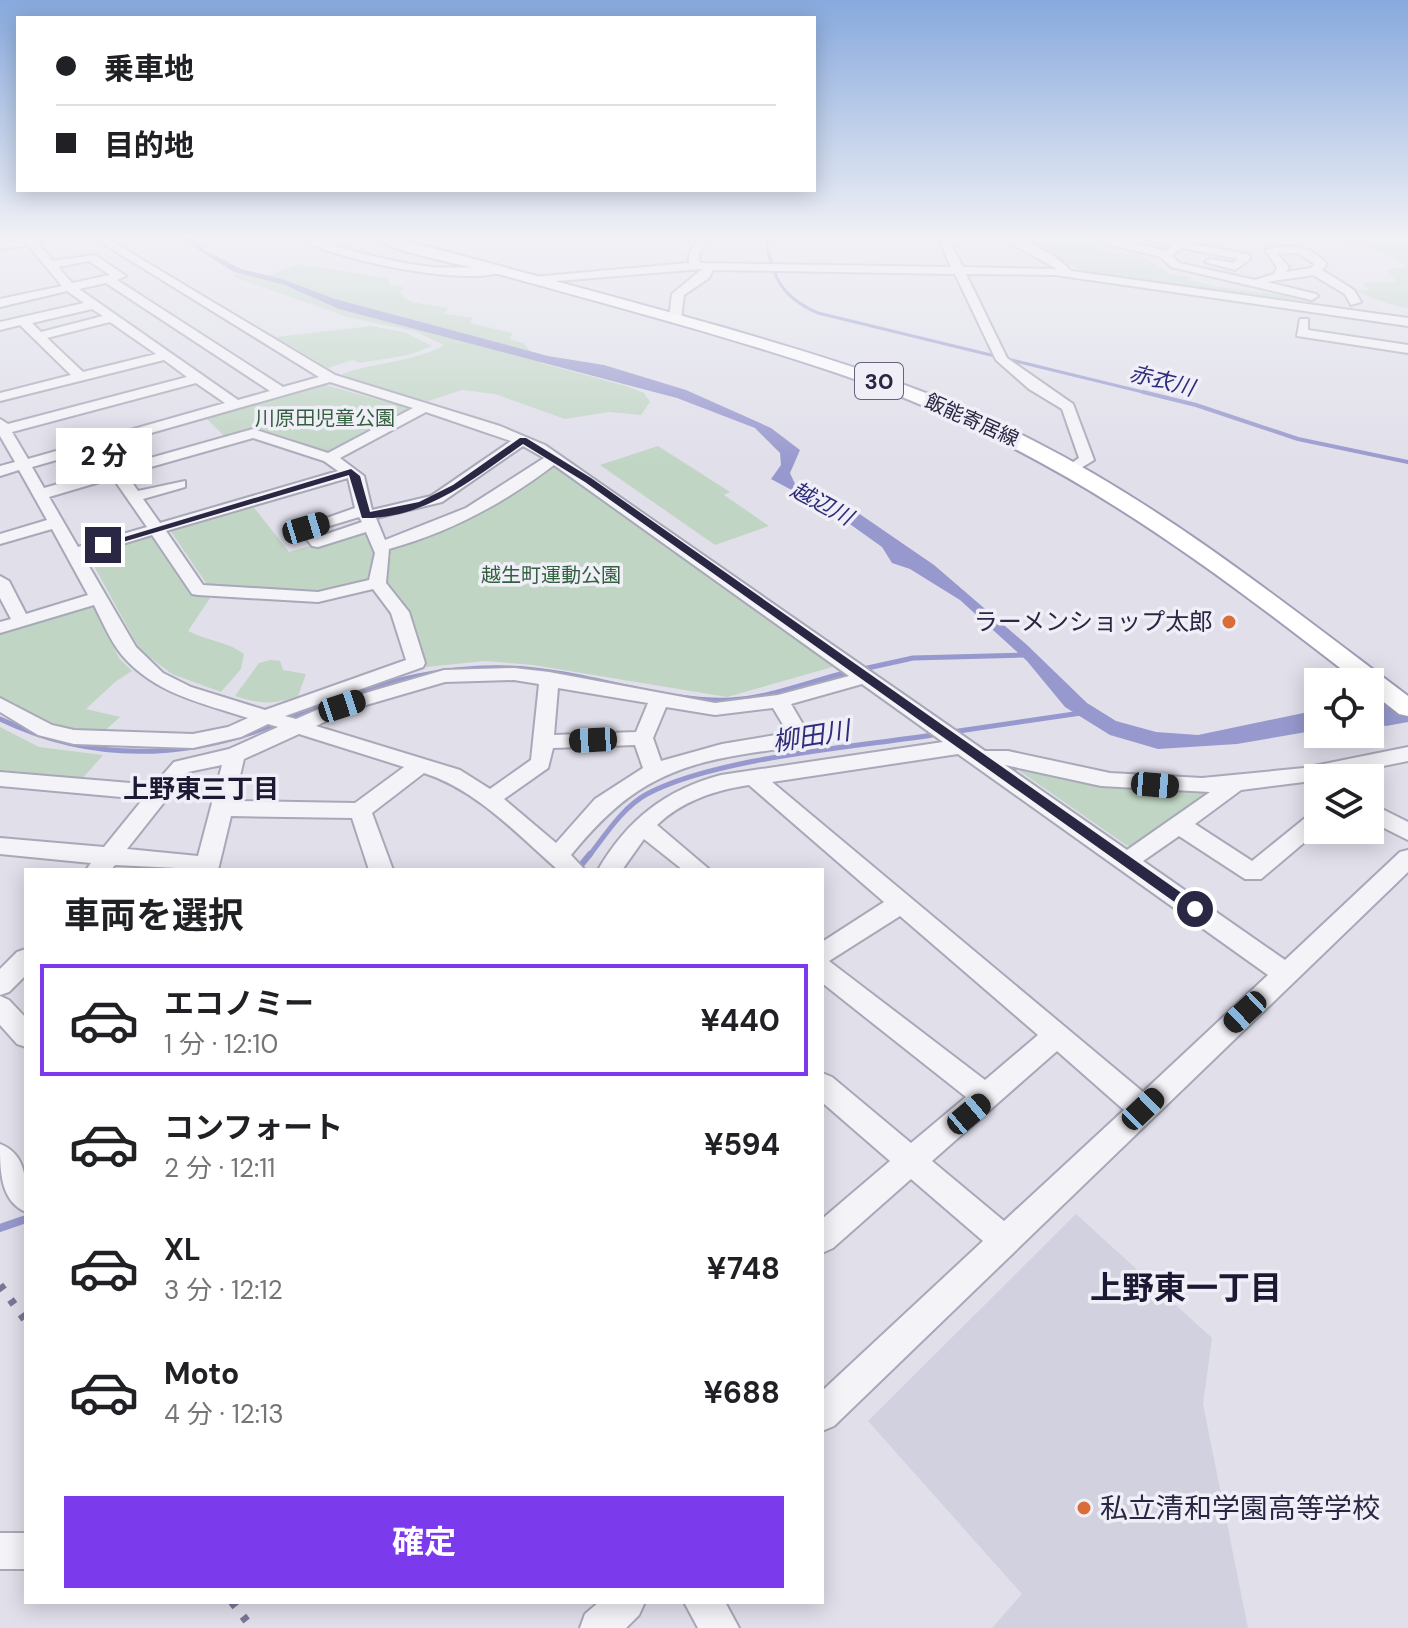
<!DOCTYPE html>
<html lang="ja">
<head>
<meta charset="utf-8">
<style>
	body { margin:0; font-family:"DM Sans","Noto Sans JP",sans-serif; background:#f6f6f6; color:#202124; height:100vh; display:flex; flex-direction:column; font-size:30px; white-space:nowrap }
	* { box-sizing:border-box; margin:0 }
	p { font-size:26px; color:#757577 }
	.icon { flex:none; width:44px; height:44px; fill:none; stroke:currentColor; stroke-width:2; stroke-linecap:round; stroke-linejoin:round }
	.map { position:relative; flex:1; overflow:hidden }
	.drawer { position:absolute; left:24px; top:868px; width:800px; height:736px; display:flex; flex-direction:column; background:#fff; border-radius:0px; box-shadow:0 4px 20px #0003 }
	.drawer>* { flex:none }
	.guide { position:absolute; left:16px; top:16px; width:800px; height:176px; border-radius:0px; box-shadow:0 4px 20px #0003; display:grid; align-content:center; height:176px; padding:0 40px; background:#fff }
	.controls { position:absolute; left:1304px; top:668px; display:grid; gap:16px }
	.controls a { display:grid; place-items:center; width:80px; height:80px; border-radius:0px; background:#fff; box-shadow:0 4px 20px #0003; font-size:40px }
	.end { position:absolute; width:36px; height:36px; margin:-18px; border:10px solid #292743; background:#fff; box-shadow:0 0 0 4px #fff }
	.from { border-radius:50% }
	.bubble { position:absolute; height:56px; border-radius:0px; background:#fff; box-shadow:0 4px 20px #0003; font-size:26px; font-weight:700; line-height:56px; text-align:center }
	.car { position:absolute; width:24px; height:48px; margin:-24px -12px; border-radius:10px; box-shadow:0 0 6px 2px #0007; background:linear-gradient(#222 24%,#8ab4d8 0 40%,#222 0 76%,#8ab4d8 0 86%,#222 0) }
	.guide b { display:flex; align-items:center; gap:28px; height:76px; font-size:30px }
	.guide b+b { border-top:2px solid #e0e0e0 }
	.guide i { width:20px; height:20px; background:#202124 }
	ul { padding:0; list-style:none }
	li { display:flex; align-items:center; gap:24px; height:112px; margin:0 16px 12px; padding:0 24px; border:4px solid transparent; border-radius:0px }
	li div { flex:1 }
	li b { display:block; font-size:30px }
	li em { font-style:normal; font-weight:700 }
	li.on { border-color:#7c3aed }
	li>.icon { width:72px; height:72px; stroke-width:1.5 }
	h2 { padding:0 40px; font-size:36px; line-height:96px }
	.action { display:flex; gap:16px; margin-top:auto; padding:16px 40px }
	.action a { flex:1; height:92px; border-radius:0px; background:#7c3aed; color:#fff; font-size:32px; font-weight:700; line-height:92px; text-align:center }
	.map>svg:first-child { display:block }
	.built { fill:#d2d1df }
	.green { fill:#c0d5c4 }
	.water { fill:#9798cd }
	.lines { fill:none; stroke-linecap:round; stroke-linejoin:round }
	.stream-far4 { stroke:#9798cd; stroke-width:3 }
	.stream-far3 { stroke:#9798cd; stroke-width:4 }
	.stream-far2 { stroke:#9798cd; stroke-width:5 }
	.stream-far1 { stroke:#9798cd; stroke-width:6 }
	.stream { stroke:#9798cd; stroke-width:8 }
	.minor-casing { stroke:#a9a8b8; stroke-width:4 }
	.major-casing { stroke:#9f9eb7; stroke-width:4 }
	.minor { fill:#f3f3f8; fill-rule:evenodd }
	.major { fill:#fff; fill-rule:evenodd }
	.rail { stroke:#7a7795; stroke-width:8; stroke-dasharray:6 12; stroke-linecap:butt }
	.route { fill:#292743 }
	.poi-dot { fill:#da6c3a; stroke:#f0eff7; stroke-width:3 }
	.labels { text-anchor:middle; stroke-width:7; stroke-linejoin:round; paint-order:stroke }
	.far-park-label { font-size:20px; fill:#33603f; stroke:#f0eff7 }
	.far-street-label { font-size:20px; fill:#292743; stroke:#f0eff7 }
	.far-water-label { font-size:22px; font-style:italic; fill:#2e2d7a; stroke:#f0eff7 }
	.shield { fill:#f0eff7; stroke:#656379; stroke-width:2 }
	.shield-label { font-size:22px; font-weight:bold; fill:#292743 }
	.poi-label { font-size:24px; fill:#292743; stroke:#f0eff7; text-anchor:end }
	.water-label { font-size:26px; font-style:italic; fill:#2e2d7a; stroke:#f0eff7 }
	.neighbourhood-label { font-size:26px; font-weight:bold; fill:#1c1933; stroke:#f0eff7 }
	.near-poi-label { font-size:28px; fill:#292743; stroke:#f0eff7; text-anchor:start }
	.near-neighbourhood-label { font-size:32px; font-weight:bold; fill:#1c1933; stroke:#f0eff7 }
</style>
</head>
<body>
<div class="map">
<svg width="1408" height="1628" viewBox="0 0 1408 1628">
	<rect width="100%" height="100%" fill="#e0dfea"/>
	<!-- built -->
	<path class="built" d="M1076 1214 1212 1338 1203 1404 1248 1628H992L1022 1594 868 1421Z"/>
	<!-- green -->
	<path class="green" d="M1040 238H1090L1087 243 1107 252 1140 255 1170 274 1189 277 1190 280 1217 287 1307 298 1318 303 1088 273 1026 245Z
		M1233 238H1408V308C1390 305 1372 298 1356 291L1370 290 1362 283 1398 282 1386 270 1406 266C1357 229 1290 245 1233 238Z
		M296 264 388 278 389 285 403 287 400 293C411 308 432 302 448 309L444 314 473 318 470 323 512 333 510 339 523 343 541 363 626 386 644 393 650 402 641 415 609 412 565 419 495 394 462 390 428 401 351 381 342 374C375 362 414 362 444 345L414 331 347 317 234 277V274L269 276Z
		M371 326 404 332 432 346 409 355 359 363 353 360 328 368 276 337Z
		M322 384 412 409 326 453 254 430 225 437 205 417Z
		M658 446 730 492 724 495 769 526 715 545 600 465Z
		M552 464 836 666 727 697 533 665 485 661 426 667 383 581 391 556 386 550 432 535 469 518Z
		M252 505 289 552 363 530 377 556 369 582 322 594 208 586 170 530Z
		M150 537 158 539 193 594 210 598 188 631C207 641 227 641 244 654L241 669 221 692 172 674 140 650 88 555 131 540Z
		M85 604 95 606 119 658 132 671 115 682 86 709 120 717 101 734 54 724 0 696V631Z
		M270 660 280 661 283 670 306 674 298 696C274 705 259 704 235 696L259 663Z
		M0 727 39 747 103 755 82 779 0 773Z
		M1014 767 1123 788 1202 791 1208 795 1134 847 1126 845Z"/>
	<!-- water -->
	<path class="water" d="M179 238H192L206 251 241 269 282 279 335 299 548 356 604 365 686 390 771 428 800 450 790 473 795 484 848 506 934 565 1026 644 1087 703 1116 721 1156 732 1198 735 1318 710V730L1237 744 1158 749 1110 735 1065 707 1027 661 960 600 910 569 892 563 882 547 833 512 771 479 781 465 780 453 755 428 677 398 339 309 285 285 234 272Z
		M1408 702V722L1386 726 1370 723V703Z"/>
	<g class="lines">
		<!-- stream-far4 -->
		<path class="stream-far4" d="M766 238C772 277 781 297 818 313L1151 394"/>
		<!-- stream-far3 -->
		<path class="stream-far3" d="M1143 392 1196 405 1298 439 1408 462"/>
		<!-- stream-far2 -->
		<path class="stream-far2" d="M863 669 913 658 1023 655
			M0 719C90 762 184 760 276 724
			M286 720C372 682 462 656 557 673 615 682 672 702 731 700 771 698 810 681 849 672
			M952 732 1081 713
			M589 856C606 834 623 807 647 794 717 757 858 747 939 734"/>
		<!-- stream-far1 -->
		<path class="stream-far1" d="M577 870 590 854"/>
		<!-- stream -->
		<path class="stream" d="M0 1228 26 1219"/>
		<defs>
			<path id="minor" d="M23 238H46L38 243 53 261 95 255 126 276 117 280 283 387 319 377 94 238H106L335 375 500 426 545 445 985 751H1008L1110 773 1202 778 1304 768 1408 747V761L1304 782 1241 790 1195 824 1252 861 1310 814 1318 811 1319 830 1261 879H1245L1179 836 1143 861 1285 960 1400 852 1408 850V872L834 1426 822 1431V1391L983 1241 911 1179 833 1248 822 1253V1219L890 1161 822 1102V1073L832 1077 911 1143 966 1097 822 983V942L884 902 749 785C715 790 682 801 657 825L710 870H683L644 839 622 870H598C627 820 665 790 721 775L943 742 862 684 791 704 811 738 808 743C780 750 751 752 723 758 653 772 615 801 571 855L585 870H558C517 834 477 790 424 773L372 813 393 870H369L352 818 231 816 218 870 115 865 111 870H86L91 863 0 854V838L104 847 143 799 0 786V772L154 785 174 762 229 749 278 727 268 724 241 737 193 748 74 744 38 735 0 712V698L52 725 74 730 193 734 228 727 248 718C201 703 153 693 121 654 110 640 102 621 94 605L0 633V622L11 619 0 598V576L9 581 26 614 88 595 52 529 0 544V534L47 520 19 470 0 476V466L15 462 0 436V419L8 424 187 377 164 360 0 401V393L71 375 20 325 0 330V322L84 303 67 291 0 307V299L62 286 28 245 0 249V243ZM89 261 110 275 72 283 58 267ZM106 283 270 391 238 400 79 289ZM92 309 103 316 41 332 32 323ZM110 322 156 354 83 372 47 338ZM330 382 413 408 328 453 253 429 44 488 32 467ZM196 383 225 403 28 459 12 432ZM426 412 511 441 431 496 372 510 364 476 340 458ZM253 438 324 461 338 471 160 523 143 499 185 487V481L138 491 126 474ZM523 446 544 458 466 508 385 540 376 518 442 502ZM554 465 849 676 778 695 715 703 549 672 514 668 444 670 335 702 296 719 285 716 423 667 425 663 409 612 386 583 389 549C451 532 504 503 554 465ZM113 478 147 527 78 547 49 497ZM348 478 355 508 298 528 312 546 318 547 366 532 375 553 369 580 318 592 203 585 166 531ZM359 517 362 522 321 536 316 530ZM152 535 192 594 198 595 318 602 373 589 391 613 406 660 265 710 191 687 163 673 136 647 83 556ZM514 680 539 684 531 760 490 789 460 770 316 726 349 710 445 682ZM558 688 648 703 636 732 554 735ZM666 707 715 715 773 708 788 733 722 744 661 761 653 738ZM299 734 404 767 355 803 234 801 244 759ZM635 745 643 768 595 799 556 843 504 799 548 768 553 748ZM958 754 1268 975 1143 1092 772 782ZM222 765 198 856 127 849 188 772ZM1005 765 1101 786 1210 792 1127 850ZM900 916 1038 1035 985 1080 829 961ZM1057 1051 1124 1110 1004 1221 932 1161Z
				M300 238C318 237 335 246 353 251 379 258 405 264 432 267 447 269 496 265 505 270 475 289 329 259 300 238Z
				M699 238H709L699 254 700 263 951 267 938 238H948L963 267 1057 269 1002 238C1024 237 1056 254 1071 271L1408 318V326L1055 275 966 274 1007 358 1073 404 1094 460 1071 474 1063 469 1079 458 1062 409 1029 389 996 360 955 274 713 270 709 278 684 295 681 319 675 323 669 319 672 294 702 269 533 283 527 280 533 277 689 263V254Z
				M1104 238H1117L1165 251 1172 246 1144 238H1164L1250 255V259L1235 270 1205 262 1210 259 1233 263 1238 259 1182 248 1172 256 1179 263 1255 280 1274 274 1277 267 1265 250C1290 244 1309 244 1327 264L1322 270 1354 290 1361 302 1351 305 1345 294 1313 275 1267 282 1316 294 1318 296 1312 300 1171 267 1161 257 1102 243ZM1297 253 1315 264 1311 268 1286 272 1289 267 1277 254Z
				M1300 319H1308V330L1408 345V353L1297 336Z
				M1370 803 1408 822V840L1370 821Z
				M26 949V975L9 992 0 995V969L17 952Z
				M0 996 9 1000 26 1018V1047L17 1044 0 1025Z
				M0 1144C29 1155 26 1186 26 1212 0 1201 0 1170 0 1144Z
				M0 1533H26V1569H0Z
				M599 1602H645L639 1615 626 1628H580L585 1614Z
				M684 1602H725L739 1628H698Z"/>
			<path id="major" d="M374 238H395C504 267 613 296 722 327 828 358 935 390 1034 441 1169 510 1287 605 1408 696V716L1399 714 1370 691V682H1358C1189 550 1044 443 837 373 721 334 602 303 484 270 459 264 391 251 374 238Z"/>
		</defs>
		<!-- minor casing -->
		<use href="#minor" class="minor-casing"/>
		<!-- major casing -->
		<use href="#major" class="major-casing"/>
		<!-- minor -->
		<use href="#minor" class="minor"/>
		<!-- major -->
		<use href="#major" class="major"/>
		<!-- rail -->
		<path class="rail" d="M0 1285 26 1321
			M232 1602 252 1628"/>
	</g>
	<!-- sky -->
	<linearGradient id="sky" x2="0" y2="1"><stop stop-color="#87a9dd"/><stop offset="0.51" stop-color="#f1f1f6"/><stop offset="1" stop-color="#f1f1f6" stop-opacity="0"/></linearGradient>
	<rect width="1408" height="466" fill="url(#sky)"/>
	<!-- route -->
	<path class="route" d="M520 438H526L591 478 1200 906V913H1190L585 482 523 444C476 477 424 520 362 518L349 475 106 547 98 545 351 469 360 476 370 512 419 502 453 485Z"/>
	<!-- markers -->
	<g class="poi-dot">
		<circle cx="1229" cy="622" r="8"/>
		<circle cx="1084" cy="1508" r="8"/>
	</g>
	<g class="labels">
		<!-- far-park labels -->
		<g class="far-park-label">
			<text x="325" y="425">川原田児童公園</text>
			<text x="551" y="582">越生町運動公園</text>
		</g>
		<!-- far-street labels -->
		<g class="far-street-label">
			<text transform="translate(972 420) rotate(24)" y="7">飯能寄居線</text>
		</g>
		<!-- far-water labels -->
		<g class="far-water-label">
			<text transform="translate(1162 380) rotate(14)" y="8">赤衣川</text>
			<text transform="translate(822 503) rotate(28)" y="8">越辺川</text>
		</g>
		<!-- shield labels -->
		<rect class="shield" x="855" y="363" width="48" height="36" rx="6"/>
		<g class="shield-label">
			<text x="879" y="389">30</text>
		</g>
		<!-- poi labels -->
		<g class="poi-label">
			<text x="1213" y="630">ラーメンショップ太郎</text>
		</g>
		<!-- water labels -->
		<g class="water-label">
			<text transform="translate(811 736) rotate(-9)" y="9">柳田川</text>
		</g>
		<!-- neighbourhood labels -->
		<g class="neighbourhood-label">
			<text x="201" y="798">上野東三丁目</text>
		</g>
		<!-- near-poi labels -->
		<g class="near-poi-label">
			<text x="1100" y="1518">私立清和学園高等学校</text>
		</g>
		<!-- near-neighbourhood labels -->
		<g class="near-neighbourhood-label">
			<text x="1186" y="1299">上野東一丁目</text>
		</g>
	</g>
</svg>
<div class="controls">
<a><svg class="icon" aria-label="locate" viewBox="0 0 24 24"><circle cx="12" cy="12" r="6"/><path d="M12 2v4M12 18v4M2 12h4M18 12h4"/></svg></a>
<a><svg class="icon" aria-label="layers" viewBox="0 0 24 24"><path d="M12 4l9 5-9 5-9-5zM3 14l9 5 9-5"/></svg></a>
</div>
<i class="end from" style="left:1195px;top:909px"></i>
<i class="end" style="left:103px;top:545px"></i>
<div class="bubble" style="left:56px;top:428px;width:96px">2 分</div>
<i class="car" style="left:306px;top:528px;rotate:73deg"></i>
<i class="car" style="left:342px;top:706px;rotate:72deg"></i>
<i class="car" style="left:593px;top:740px;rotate:267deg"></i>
<i class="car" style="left:1155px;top:785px;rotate:95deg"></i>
<i class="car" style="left:1245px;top:1012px;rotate:227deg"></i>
<i class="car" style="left:1143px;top:1109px;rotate:46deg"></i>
<i class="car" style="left:969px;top:1114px;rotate:50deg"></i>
<div class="guide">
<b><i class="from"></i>乗車地</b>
<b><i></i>目的地</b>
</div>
<section class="drawer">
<h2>車両を選択</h2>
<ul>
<li class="on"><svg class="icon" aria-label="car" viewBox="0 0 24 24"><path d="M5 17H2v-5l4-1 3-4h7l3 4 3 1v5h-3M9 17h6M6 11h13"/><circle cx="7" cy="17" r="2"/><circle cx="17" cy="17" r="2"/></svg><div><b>エコノミー</b><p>1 分 · 12:10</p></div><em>¥440</em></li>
<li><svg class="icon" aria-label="car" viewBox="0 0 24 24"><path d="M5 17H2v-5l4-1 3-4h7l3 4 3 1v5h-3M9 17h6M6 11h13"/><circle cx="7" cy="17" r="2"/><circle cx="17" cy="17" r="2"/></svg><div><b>コンフォート</b><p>2 分 · 12:11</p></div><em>¥594</em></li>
<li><svg class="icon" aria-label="car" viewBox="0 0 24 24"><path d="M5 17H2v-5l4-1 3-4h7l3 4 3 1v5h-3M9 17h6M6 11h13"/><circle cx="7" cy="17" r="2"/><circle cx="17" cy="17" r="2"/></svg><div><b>XL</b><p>3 分 · 12:12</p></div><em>¥748</em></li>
<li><svg class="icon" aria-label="car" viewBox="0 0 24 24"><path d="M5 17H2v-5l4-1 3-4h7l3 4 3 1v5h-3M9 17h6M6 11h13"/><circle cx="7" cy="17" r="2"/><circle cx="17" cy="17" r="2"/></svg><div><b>Moto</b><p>4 分 · 12:13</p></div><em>¥688</em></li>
</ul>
<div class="action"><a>確定</a></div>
</section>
</div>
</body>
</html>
